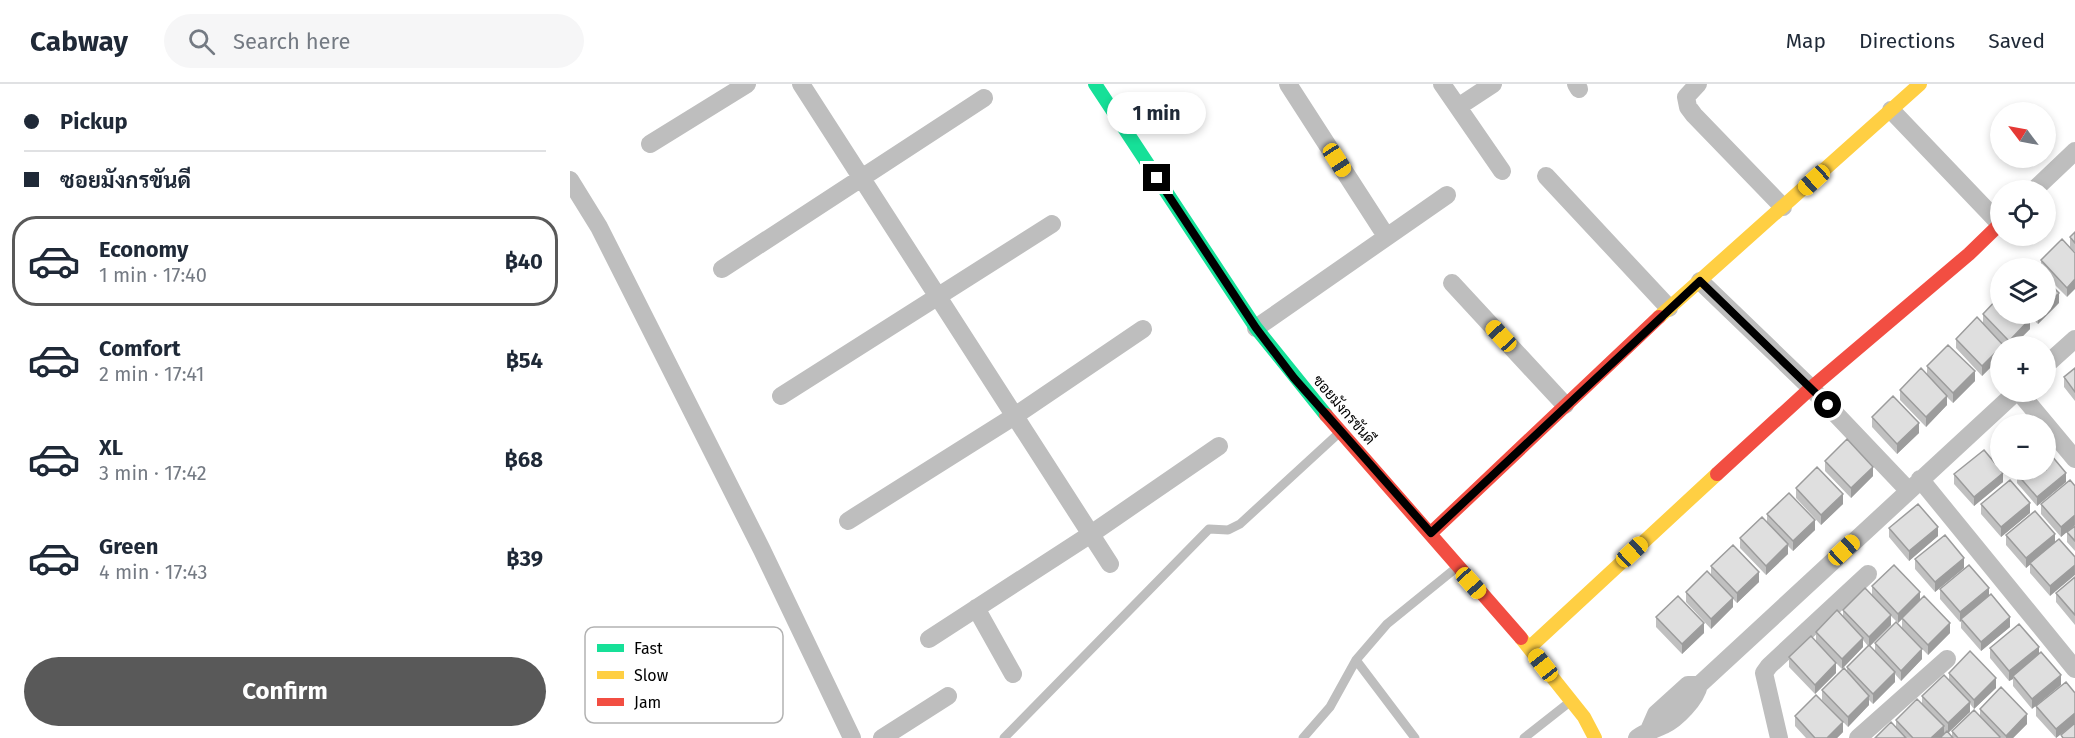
<!DOCTYPE html>
<html lang="en">
<head>
<meta charset="utf-8">
<style>
	body { margin:0; font-family:"Fira Sans",Sarabun,sans-serif; background:#f6f6f7; color:#1f2937; height:100vh; display:flex; flex-direction:column; font-size:22px; white-space:nowrap }
	* { box-sizing:border-box; margin:0 }
	p { font-size:20px; color:#747a83 }
	.icon { flex:none; width:33px; height:33px; fill:none; stroke:currentColor; stroke-width:2; stroke-linecap:round; stroke-linejoin:round }
	.map { position:relative; flex:1; overflow:hidden }
	.panel { display:flex; flex-direction:column; background:#fff; width:570px }
	.panel>* { flex:none }
	.hud { display:grid; align-content:center; height:132px; padding:0 24px; background:#fff }
	.needle { width:39px; rotate:302deg }
	.buttons { position:absolute; left:1420px; top:18px; display:grid; gap:12px }
	.buttons a { display:grid; place-items:center; width:66px; height:66px; border-radius:50%; background:#fff; box-shadow:0 3px 9px #0003; font-size:30px }
	.end { position:absolute; width:27px; height:27px; margin:-14px; border:8px solid #000; background:#fff; box-shadow:0 0 0 3px #fff }
	.from { border-radius:50% }
	.bubble { position:absolute; height:42px; border-radius:21px; background:#fff; box-shadow:0 3px 9px #0003; font-size:20px; font-weight:700; line-height:42px; text-align:center }
	.car { position:absolute; width:18px; height:36px; margin:-18px -9px; border-radius:8px; box-shadow:0 0 4px 2px #0007; background:linear-gradient(#f5c518 24%,#345 0 40%,#f5c518 0 76%,#345 0 86%,#f5c518 0) }
	.hud b { display:flex; align-items:center; gap:21px; height:57px; font-size:22px }
	.hud b+b { border-top:2px solid #e0e1e3 }
	.hud i { width:15px; height:15px; background:#1f2937 }
	ul { padding:0; list-style:none }
	li { display:flex; align-items:center; gap:18px; height:90px; margin:0 12px 9px; padding:0 12px; border:3px solid transparent; border-radius:24px }
	li div { flex:1 }
	li b { display:block; font-size:22px }
	li em { font-style:normal; font-weight:700 }
	li.on { border-color:#595959 }
	li>.icon { width:54px; height:54px; stroke-width:1.5 }
	.action { display:flex; gap:12px; margin-top:auto; padding:12px 24px }
	.action a { flex:1; height:69px; border-radius:36px; background:#595959; color:#fff; font-size:24px; font-weight:700; line-height:69px; text-align:center }
	header { display:flex; align-items:center; gap:36px; box-sizing:border-box; height:84px; padding:0 30px; background:#fff; border-bottom:2px solid #e0e1e3 }
	header strong { font-size:28px }
	nav { display:flex; gap:33px; margin-inline-start:auto; font-size:21px }
	.search { width:420px; height:54px; background:#f6f6f7; display:flex; align-items:center; gap:15px; box-sizing:border-box; padding:0 21px; border-radius:33px; color:#747a83; font-size:22px }
	main { display:flex; flex:1; min-height:0 }
	.map>svg:first-child { display:block }
	.lines { fill:none; stroke-linecap:round; stroke-linejoin:round }
	.lane { stroke:#bebebe; stroke-width:9 }
	.street { stroke:#bebebe; stroke-width:18 }
	.fast { stroke:#16e098; stroke-width:14 }
	.slow { stroke:#ffcf43; stroke-width:14 }
	.jam { stroke:#f24e42; stroke-width:14 }
	.wall { fill:#c0c0c0 }
	.shaded-wall { fill:#9c9c9c }
	.building { fill:#dfdfdf; stroke:#9c9c9c; stroke-width:1.5 }
	.route { stroke:#000; stroke-width:8 }
	.labels { text-anchor:middle; stroke-width:6; stroke-linejoin:round; paint-order:stroke }
	.street-label { font-size:15px; fill:#000; stroke:#fff }
	.key { fill:#fff; stroke:#b2b2b2; stroke-width:1.5 }
	.key-label { font-size:16px; fill:#000 }
</style>
</head>
<body>
<header>
<strong>Cabway</strong>
<div class="search"><svg class="icon" aria-label="search" viewBox="0 0 24 24"><circle cx="10" cy="10" r="6"/><path d="M15 15l6 6"/></svg>Search here</div>
<nav><a>Map</a><a>Directions</a><a>Saved</a></nav>
</header>
<main>
<section class="panel">
<div class="hud">
<b><i class="from"></i>Pickup</b>
<b><i></i>ซอยมังกรขันดี</b>
</div>
<ul>
<li class="on"><svg class="icon" aria-label="car" viewBox="0 0 24 24"><path d="M5 17H2v-5l4-1 3-4h7l3 4 3 1v5h-3M9 17h6M6 11h13"/><circle cx="7" cy="17" r="2"/><circle cx="17" cy="17" r="2"/></svg><div><b>Economy</b><p>1 min · 17:40</p></div><em>฿40</em></li>
<li><svg class="icon" aria-label="car" viewBox="0 0 24 24"><path d="M5 17H2v-5l4-1 3-4h7l3 4 3 1v5h-3M9 17h6M6 11h13"/><circle cx="7" cy="17" r="2"/><circle cx="17" cy="17" r="2"/></svg><div><b>Comfort</b><p>2 min · 17:41</p></div><em>฿54</em></li>
<li><svg class="icon" aria-label="car" viewBox="0 0 24 24"><path d="M5 17H2v-5l4-1 3-4h7l3 4 3 1v5h-3M9 17h6M6 11h13"/><circle cx="7" cy="17" r="2"/><circle cx="17" cy="17" r="2"/></svg><div><b>XL</b><p>3 min · 17:42</p></div><em>฿68</em></li>
<li><svg class="icon" aria-label="car" viewBox="0 0 24 24"><path d="M5 17H2v-5l4-1 3-4h7l3 4 3 1v5h-3M9 17h6M6 11h13"/><circle cx="7" cy="17" r="2"/><circle cx="17" cy="17" r="2"/></svg><div><b>Green</b><p>4 min · 17:43</p></div><em>฿39</em></li>
</ul>
<div class="action"><a>Confirm</a></div>
</section>
<div class="map">
<svg width="1505" height="654" viewBox="0 0 1505 654">
	<rect width="100%" height="100%" fill="#fff"/>
	<g class="lines">
		<!-- lane -->
		<path class="lane" d="M786 576 845 654
			M434 654 639 445 658 446 670 440 769 349
			M733 654 760 623 786 576 817 540 886 484
			M954 654 1001 617"/>
		<!-- street -->
		<path class="street" d="M231 0 540 480
			M718 0 816 152
			M872 0 932 87
			M1006 0 1009 5
			M1128 0 1116 13 1118 23 1124 31 1213 123
			M888 23 923 0
			M1321 26 1430 140
			M80 60 177 0
			M976 92 1099 224
			M0 96 29 143 192 466 282 654
			M1464 106 1505 67
			M152 185 414 14
			M1130 197 1241 304 1338 406
			M882 199 995 321
			M686 244 877 111
			M1476 281 1505 255
			M1449 308 1505 375
			M211 312 482 140
			M1350 395 1505 585
			M278 437 446 331 573 245
			M406 524 443 590
			M359 555 521 450 649 362
			M1079 646 1086 630 1118 601H1129
			M312 654 378 612
			M1067 654C1077 647 1084 646 1094 641 1107 635 1126 615 1129 601L1446 308
			M1209 654 1194 589 1199 582 1298 490
			M1288 654 1377 575"/>
		<!-- fast -->
		<path class="fast" d="M525 0 686 244 756 331"/>
		<!-- slow -->
		<path class="slow" d="M1089 233 1350 0
			M951 554 1014 633 1025 654
			M959 564 1147 390"/>
		<!-- jam -->
		<path class="jam" d="M756 331 951 554
			M1147 390 1241 304 1399 170 1431 139
			M861 449 1089 233"/>
	</g>
	<!-- wall -->
	<path class="wall" d="M1505 148V168L1500 163V153Z
		M1505 169 1497 213 1476 192V184H1471V176Z
		M1489 219 1468 240 1457 230H1476Z
		M1413 230 1460 245 1443 262H1435L1433 261V262H1431V273L1412 292 1386 264V255L1413 239Z
		M1357 282 1405 297 1383 319 1377 313V321L1356 343 1330 316V306L1357 290Z
		M1505 284V317L1494 303V293Z
		M1302 333 1349 349 1327 370 1302 343Z
		M1431 351V378L1422 368V358Z
		M1255 377 1303 392 1281 414 1255 387Z
		M1438 386H1449L1442 391Z
		M1384 390 1433 398 1404 422 1384 400Z
		M1447 390 1496 398 1467 422 1447 399Z
		M1505 402V441L1491 453 1471 430V420Z
		M1226 404 1273 420 1251 441 1226 414Z
		M1411 420 1460 429 1431 453 1411 430Z
		M1197 430 1245 446 1223 467 1218 462V470L1196 491 1170 464V454L1197 438Z
		M1505 442V467L1497 458V448Z
		M1319 444 1368 452 1339 477 1319 453Z
		M1485 450 1480 512 1460 489V480L1456 484 1436 461V451Z
		M1345 475 1394 484 1365 508 1345 485Z
		M1141 482 1189 498 1167 519 1163 515V523L1141 545 1116 518V508L1141 491Z
		M1505 493V541L1486 518V509Z
		M1302 502 1350 516 1380 549 1358 571 1332 544V535L1328 539 1321 532V541L1300 562 1305 568V559L1352 575 1331 597 1325 590V598L1303 620 1299 616V621L1278 643 1252 616V606L1277 589V583L1298 562 1293 556V563L1272 585 1266 579V589L1245 610 1219 583V573L1246 557V548L1273 533V526L1302 512Z
		M1370 505 1419 512 1440 543 1411 567 1391 544V537L1390 538 1370 515Z
		M1086 533 1134 549 1112 570 1086 543Z
		M1469 563 1462 625 1443 602V595L1439 597 1420 574V564Z
		M1379 589 1426 604 1404 625 1400 620V628L1378 649 1382 653V647L1410 632V625L1457 640 1443 654H1305L1326 644V636L1352 620V612L1379 596Z
		M1466 622 1505 639 1486 654 1466 632Z
		M1225 632 1273 648 1267 654H1236L1225 642Z"/>
	<!-- shaded-wall -->
	<path class="shaded-wall" d="M1505 195V205L1497 213V204Z
		M1489 209V219L1468 240V231L1469 230H1476V222Z
		M1460 235V245L1443 262H1439V257Z
		M1431 263V273L1412 292V282Z
		M1405 287V297L1383 319V309Z
		M1377 312V321L1356 343V333Z
		M1349 339V349L1327 370V360Z
		M1303 383V392L1281 414V404Z
		M1442 386H1449L1442 391Z
		M1433 389V398L1404 422V413Z
		M1496 389V398L1467 422V413Z
		M1273 410V420L1251 441V431Z
		M1460 419V429L1431 453V443Z
		M1505 431V441L1491 453V443Z
		M1245 436V446L1223 467V457Z
		M1368 443V452L1339 477V467Z
		M1485 450V460L1456 484V474Z
		M1218 460V470L1196 491V482Z
		M1394 474V484L1365 508V498Z
		M1505 481V491L1480 512V502Z
		M1189 488V498L1167 519V509Z
		M1419 504V514L1391 535V537L1390 538V528Z
		M1350 508V518L1328 539V530Z
		M1163 514V523L1141 545V535Z
		M1321 531V541L1299 563V553Z
		M1440 533V543L1411 567V558Z
		M1134 539V549L1112 570V560Z
		M1380 539V549L1358 571V561Z
		M1293 554V563L1272 585V575Z
		M1469 563V573L1443 592V595L1439 597V587Z
		M1352 565V575L1331 597V587Z
		M1266 579V589L1245 610V601Z
		M1325 588V598L1303 620V610Z
		M1491 591V601L1462 625V615Z
		M1426 594V604L1404 625V616Z
		M1299 612V621L1278 643V633Z
		M1400 618V628L1378 649V639Z
		M1505 629V639L1486 654V645Z
		M1457 630V640L1443 654H1436V652Z
		M1273 638V648L1267 654H1257Z
		M1374 642V651L1371 654H1361Z"/>
	<!-- building -->
	<path class="building" d="M1505 148V159L1500 153Z
		M1492 155 1505 169V195L1497 204 1471 176Z
		M1476 196 1489 209 1476 222Z
		M1431 211V230H1454L1460 235 1439 257 1413 230Z
		M1407 233 1433 261 1412 282 1386 255Z
		M1378 261 1405 287 1383 309 1357 282Z
		M1351 284 1377 312 1356 333 1330 306Z
		M1505 284V308L1494 293Z
		M1323 312 1349 339 1327 360 1302 333Z
		M1452 334 1457 340H1444Z
		M1431 351V368L1422 358Z
		M1277 355 1303 383 1281 404 1255 377Z
		M1476 365 1496 389 1467 413 1447 390 1452 386H1476Z
		M1414 366 1433 389 1404 413 1384 390Z
		M1247 383 1273 410 1251 431 1226 404Z
		M1440 396 1460 419 1431 443 1411 420Z
		M1500 396 1505 402V431L1491 443 1471 420Z
		M1219 409 1245 436 1223 457 1197 430Z
		M1348 420 1368 443 1339 467 1319 444Z
		M1465 427 1485 450 1456 474 1436 451Z
		M1192 433 1218 460 1196 482 1170 454Z
		M1505 442V457L1497 448Z
		M1375 451 1394 474 1365 498 1345 475Z
		M1489 455 1505 473V481L1480 502 1460 479Z
		M1163 461 1189 488 1167 509 1141 482Z
		M1324 481 1350 508 1328 530 1302 502Z
		M1399 481 1419 504 1390 528 1370 505Z
		M1137 487 1163 514 1141 535 1116 508Z
		M1505 493V531L1486 509Z
		M1295 504 1321 531 1299 553 1273 526Z
		M1421 510 1440 533 1411 558 1391 535Z
		M1108 512 1134 539 1112 560 1086 533Z
		M1354 512 1380 539 1358 561 1332 534Z
		M1267 526 1293 554 1272 575 1246 548Z
		M1326 538 1352 565 1331 587 1305 559Z
		M1449 540 1469 563 1439 587 1420 564Z
		M1241 552 1266 579 1245 601 1219 573Z
		M1299 561 1325 588 1303 610 1277 583Z
		M1400 567 1426 594 1404 616 1379 589Z
		M1471 568 1491 591 1462 615 1443 592Z
		M1274 584 1299 612 1278 633 1252 606Z
		M1374 591 1400 618 1378 639 1352 612Z
		M1496 598 1505 609V629L1486 645 1466 622Z
		M1431 603 1457 630 1436 652 1410 625Z
		M1246 611 1273 638 1257 654H1245L1225 632Z
		M1347 615 1374 642 1361 654H1343L1326 636Z
		M1404 626 1430 653 1429 654H1388L1382 647Z
		M1321 638 1336 654H1305Z
		M1505 639V654H1493L1491 651Z
		M1377 647 1383 654H1370Z"/>
	<g class="lines">
		<!-- route -->
		<path class="route" d="M587 94 686 244 724 294 861 449 1130 197 1258 321"/>
	</g>
	<g class="labels">
		<!-- street labels -->
		<g class="street-label">
			<text transform="translate(774 326) rotate(49)" y="5">ซอยมังกรขันดี</text>
		</g>
	</g>
	<!-- legend -->
	<rect x="15" y="543" width="198" height="96" rx="9" class="key"/>
	<rect x="27" y="560" width="27" height="8" fill="#16e098"/>
	<rect x="27" y="587" width="27" height="8" fill="#ffcf43"/>
	<rect x="27" y="614" width="27" height="8" fill="#f24e42"/>
	<g class="key-label">
		<text x="64" y="570">Fast</text>
		<text x="64" y="597">Slow</text>
		<text x="64" y="624">Jam</text>
	</g>
</svg>
<div class="buttons">
<a><svg class="needle" viewBox="-14 -14 28 28"><path d="M0-13l5 13h-10z" fill="#e53935"/><path d="M0 13l5-13h-10z" fill="#747a83"/></svg></a>
<a><svg class="icon" aria-label="locate" viewBox="0 0 24 24"><circle cx="12" cy="12" r="6"/><path d="M12 2v4M12 18v4M2 12h4M18 12h4"/></svg></a>
<a><svg class="icon" aria-label="layers" viewBox="0 0 24 24"><path d="M12 4l9 5-9 5-9-5zM3 14l9 5 9-5"/></svg></a>
<a>+</a>
<a>−</a>
</div>
<i class="end from" style="left:1258px;top:321px"></i>
<i class="end" style="left:587px;top:94px"></i>
<div class="bubble" style="left:537px;top:8px;width:99px">1 min</div>
<i class="car" style="left:767px;top:76px;rotate:147deg"></i>
<i class="car" style="left:1244px;top:96px;rotate:228deg"></i>
<i class="car" style="left:931px;top:252px;rotate:317deg"></i>
<i class="car" style="left:1274px;top:466px;rotate:47deg"></i>
<i class="car" style="left:1062px;top:468px;rotate:47deg"></i>
<i class="car" style="left:901px;top:499px;rotate:138deg"></i>
<i class="car" style="left:973px;top:581px;rotate:322deg"></i>
</div>
</main>
</body>
</html>
